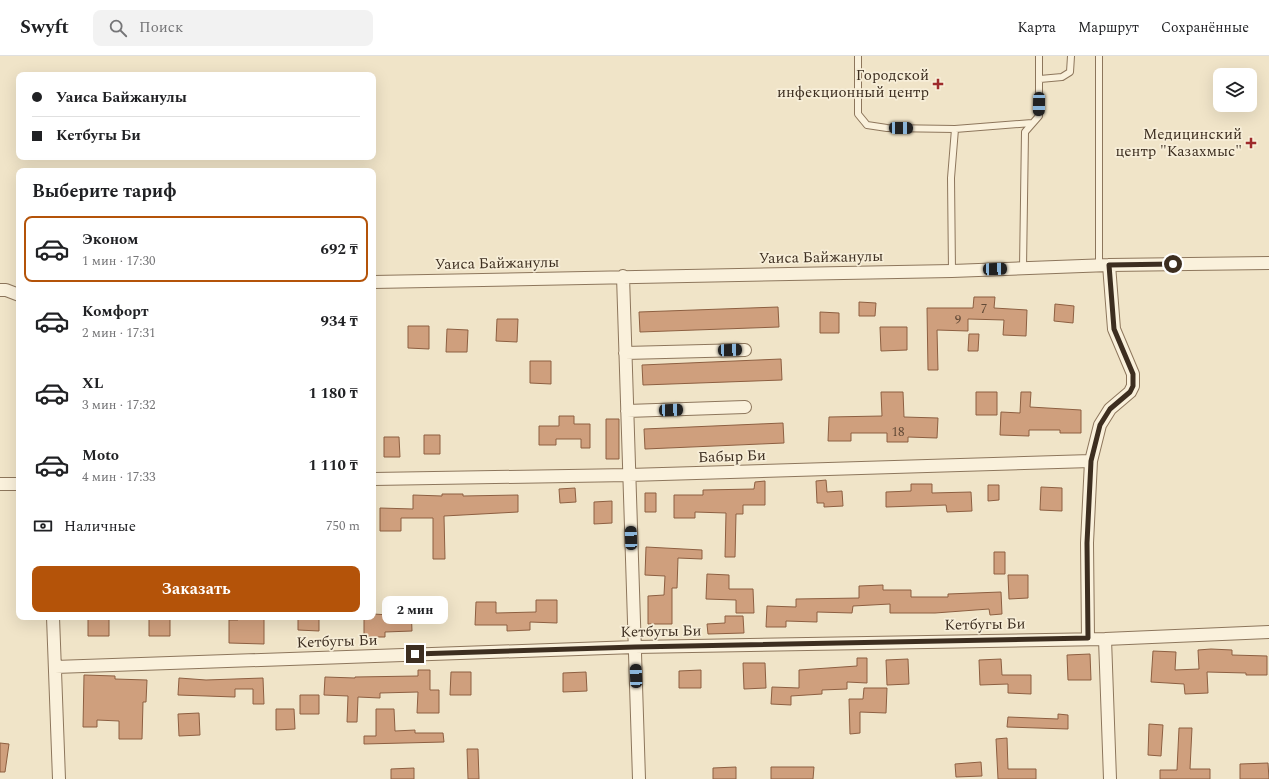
<!DOCTYPE html>
<html lang="ru">
<head>
<meta charset="utf-8">
<style>
	body { margin:0; font-family:Spectral,serif; background:#f2f2f2; color:#202124; height:100vh; display:flex; flex-direction:column; font-size:15px; white-space:nowrap }
	* { box-sizing:border-box; margin:0 }
	p { font-size:13px; color:#757577 }
	.icon { flex:none; width:22px; height:22px; fill:none; stroke:currentColor; stroke-width:2; stroke-linecap:round; stroke-linejoin:round }
	.map { position:relative; flex:1; overflow:hidden }
	.sheet { position:absolute; left:16px; top:112px; width:360px; height:452px; display:flex; flex-direction:column; background:#fff; border-radius:8px; box-shadow:0 4px 16px #0002 }
	.sheet>* { flex:none }
	.top-card { position:absolute; left:16px; top:16px; width:360px; height:88px; border-radius:8px; box-shadow:0 4px 16px #0002; display:grid; align-content:center; height:88px; padding:0 16px; background:#fff }
	.fabs { position:absolute; left:1213px; top:12px; display:grid; gap:8px }
	.fabs a { display:grid; place-items:center; width:44px; height:44px; border-radius:8px; background:#fff; box-shadow:0 4px 16px #0002; font-size:20px }
	.end { position:absolute; width:18px; height:18px; margin:-9px; border:5px solid #3d2e20; background:#fff; box-shadow:0 0 0 2px #fff }
	.from { border-radius:50% }
	.bubble { position:absolute; height:28px; border-radius:8px; background:#fff; box-shadow:0 4px 16px #0002; font-size:13px; font-weight:700; line-height:28px; text-align:center }
	.car { position:absolute; width:12px; height:24px; margin:-12px -6px; border-radius:5px; box-shadow:0 0 3px 1px #0007; background:linear-gradient(#222 24%,#8ab4d8 0 40%,#222 0 76%,#8ab4d8 0 86%,#222 0) }
	.top-card b { display:flex; align-items:center; gap:14px; height:38px; font-size:15px }
	.top-card b+b { border-top:1px solid #e0e0e0 }
	.top-card i { width:10px; height:10px; background:#202124 }
	ul { padding:0; list-style:none }
	li { display:flex; align-items:center; gap:12px; height:66px; margin:0 8px 6px; padding:0 8px; border:2px solid transparent; border-radius:8px }
	li div { flex:1 }
	li b { display:block; font-size:15px }
	li em { font-style:normal; font-weight:700 }
	li.on { border-color:#b45309 }
	li>.icon { width:36px; height:36px; stroke-width:1.5 }
	h2 { padding:0 16px; font-size:18px; line-height:48px }
	.pay { display:flex; align-items:center; gap:10px; height:44px; padding:0 16px; font-size:15px }
	.pay p { margin-inline-start:auto }
	.cta { display:flex; gap:8px; margin-top:auto; padding:8px 16px }
	.cta a { flex:1; height:46px; border-radius:8px; background:#b45309; color:#fff; font-size:16px; font-weight:700; line-height:46px; text-align:center }
	header { display:flex; align-items:center; gap:24px; box-sizing:border-box; height:56px; padding:0 20px; background:#fff; border-bottom:1px solid #e0e0e0 }
	header strong { font-size:19px }
	nav { display:flex; gap:22px; margin-inline-start:auto; font-size:14px }
	.search { width:280px; height:36px; background:#f2f2f2; display:flex; align-items:center; gap:10px; box-sizing:border-box; padding:0 14px; border-radius:8px; color:#757577; font-size:15px }
	.map>svg:first-child { display:block }
	.building { fill:#cf9f7d; stroke:#8d5f41 }
	.lines { fill:none; stroke-linecap:round; stroke-linejoin:round }
	.lane-casing { stroke:#8d765c; stroke-width:8 }
	.street-casing { stroke:#8d765c; stroke-width:14 }
	.lane { stroke:#faf1dc; stroke-width:6 }
	.street { stroke:#faf1dc; stroke-width:12 }
	.route { stroke:#3d2e20; stroke-width:5 }
	.poi-dot { fill:#9e2a2b; stroke:#f7eed8; stroke-width:1.5 }
	.labels { text-anchor:middle; stroke-width:3.5; stroke-linejoin:round; paint-order:stroke }
	.number-label { font-size:13px; fill:#624a37 }
	.poi-label { font-size:15px; fill:#3d2e20; stroke:#f7eed8; text-anchor:end }
	.street-label { font-size:15px; fill:#3d2e20; stroke:#f7eed8 }
</style>
</head>
<body>
<header>
<strong>Swyft</strong>
<div class="search"><svg class="icon" aria-label="search" viewBox="0 0 24 24"><circle cx="10" cy="10" r="6"/><path d="M15 15l6 6"/></svg>Поиск</div>
<nav><a>Карта</a><a>Маршрут</a><a>Сохранённые</a></nav>
</header>
<div class="map">
<svg width="1269" height="723" viewBox="0 0 1269 723">
	<rect width="100%" height="100%" fill="#f0e4c8"/>
	<!-- building -->
	<path class="building" d="M974 241H995L994 252 1027 254 1026 280 1003 279 1004 264 968 263V275L937 274 938 314H928L927 252H973Z
		M859 246 876 247 875 260H859Z
		M1055 248 1074 250 1073 267 1054 265Z
		M778 251 779 271 640 276 639 256Z
		M820 256 839 257V277H820Z
		M497 263H518L517 286 496 285Z
		M408 270H429V293L408 292Z
		M880 271H907V294L881 295Z
		M447 273 468 274 467 296H446Z
		M969 278H979L978 295H968Z
		M781 303 782 324 643 329 642 309Z
		M530 305H551V328L530 327Z
		M881 336H903L904 361 938 362 937 382 908 381V386H887V377H851V385H828L829 361 882 360Z
		M976 336H997V359H976Z
		M1021 336H1031L1030 351 1081 354V377H1060V374H1029V380L1000 379 1001 356 1020 357Z
		M559 360H574V368H590V392H581V383H556V389H539V370H559Z
		M606 363H619V403H606Z
		M783 367 784 387 645 393 644 373Z
		M424 379H440V398H424Z
		M384 381H399L400 401H384Z
		M826 424 827 436 842 435 843 450 824 451V447H817L816 425Z
		M765 425V449H743V458H736L735 501H725L726 457 695 456V462H674V439H703V434L754 433 755 426Z
		M911 428H932V437L971 436 972 455 947 456 946 449 886 451V436L911 435Z
		M988 429H999V444L988 445Z
		M1041 431 1062 432V455L1040 454Z
		M575 432 576 446 560 447 559 433Z
		M645 437H656V456H645Z
		M442 438H463V440L518 439V456L444 460 445 503H433V462H401V475H380V452L413 453V439L442 440Z
		M612 445V467L594 468V446Z
		M646 491 702 494V503L678 502 677 532H672V568H648V540L664 539 665 520 645 519Z
		M994 496H1005V518H994Z
		M707 518 729 519V533H753L754 557H736V544L706 543Z
		M1008 519H1028V542L1009 543Z
		M883 529V534H911V541H948V538L1001 536 1002 558 990 559 989 553 935 557H890V548L853 550 852 557 817 556V566L786 565V571H766L767 550 796 551V543L859 542V530Z
		M536 544H557V567L530 566V574L507 575V569H475L476 546H496V557L536 556Z
		M411 550 412 575 385 576V581H364V561H373V558L390 559 389 551Z
		M725 560H743L744 577 708 578 707 568 725 567Z
		M88 561H109V580H88Z
		M149 561H170V580H149Z
		M238 561H264V588L229 587V564H238Z
		M298 561H319V575L298 574Z
		M1211 593 1232 594V599L1267 600V619H1246V617L1207 616 1208 637 1185 638 1184 628 1151 626 1153 595 1176 596 1175 614 1199 613 1198 594Z
		M1090 598 1091 624H1068L1067 599Z
		M857 602H867V627L847 626V633L822 634V638L791 640V649L771 648 772 631 799 632V614L857 610Z
		M908 603 909 628 887 629 886 604Z
		M1001 603 1002 619H1031V638L1008 637V628L980 629 979 604Z
		M743 607H765L766 632 744 633Z
		M418 614H430V634H439V657H417L418 636 380 637V642L358 641 357 666H347L348 640 324 639 325 621 355 622V621L418 620Z
		M701 614V632H679V615Z
		M451 616H471V639H450Z
		M586 616 587 635 563 636V617Z
		M84 619 115 620V623L147 624 146 646H143L142 683H119V665L97 664V671H83Z
		M179 622 206 624 263 622 264 648H253V633H235V641L178 639Z
		M864 632H887L886 657 860 656V677L850 678 849 643H863Z
		M300 639H319V658H300Z
		M276 653H294L295 673 276 674Z
		M376 653H394L395 675 415 674V677H443L444 686 364 688V680H376Z
		M199 657 200 679 179 680 178 658Z
		M1058 658 1068 659V673L1007 671 1008 661 1058 663Z
		M1149 668 1163 669 1161 700 1148 699Z
		M1179 672H1192L1190 713H1210V723H1160V714H1177Z
		M1007 682 1008 713H1036V723H998L996 683Z
		M0 687 9 688 5 716H0Z
		M467 693H478L479 723H468Z
		M981 706 982 720 956 721 955 708Z
		M1268 707 1269 723H1240V708Z
		M736 711V723H713V712Z
		M771 711H814L813 723H771Z
		M414 712V723H391V713Z"/>
	<g class="lines">
		<defs>
			<path id="lane" d="M858 0V58L867 69 887 72 955 73
				M1040 23 1062 21 1070 16 1071 0
				M1099 209V0
				M1023 212 1025 76 1039 60V0
				M952 215 951 122 955 73 1032 67"/>
			<path id="street" d="M623 220 639 723
				M373 226 952 215 1109 209 1269 207
				M0 234H6L19 239
				M625 297 745 294
				M627 355 745 351
				M373 423 629 419 1091 405
				M0 428H19
				M53 561 59 723
				M1088 582 1087 487 1091 405 1100 369 1110 353 1130 336 1133 330V318L1114 273 1109 209
				M1105 583 1110 723
				M55 611 635 591 1105 583 1269 576"/>
		</defs>
		<!-- lane casing -->
		<use href="#lane" class="lane-casing"/>
		<!-- street casing -->
		<use href="#street" class="street-casing"/>
		<!-- lane -->
		<use href="#lane" class="lane"/>
		<!-- street -->
		<use href="#street" class="street"/>
	</g>
	<g class="lines">
		<!-- route -->
		<path class="route" d="M415 598 635 591 1088 582 1087 487 1091 405 1100 369 1110 353 1130 336 1133 330V318L1114 273 1109 209 1173 208"/>
	</g>
	<!-- markers -->
	<g class="poi-dot">
		<path d="M936 22h4v4h4v4h-4v4h-4v-4h-4v-4h4z"/>
		<path d="M1249 81h4v4h4v4h-4v4h-4v-4h-4v-4h4z"/>
	</g>
	<g class="labels">
		<!-- number labels -->
		<g class="number-label">
			<text x="984" y="257">7</text>
			<text x="958" y="268">9</text>
			<text x="898" y="380">18</text>
		</g>
		<!-- poi labels -->
		<g class="poi-label">
			<text x="929" y="24">Городской<tspan x="929" dy="17">инфекционный центр</tspan></text>
			<text x="1242" y="83">Медицинский<tspan x="1242" dy="17">центр "Казахмыс"</tspan></text>
		</g>
		<!-- street labels -->
		<g class="street-label">
			<text transform="translate(821 201) rotate(-1)" y="5">Уаиса Байжанулы</text>
			<text transform="translate(497 207) rotate(-1)" y="5">Уаиса Байжанулы</text>
			<text transform="translate(732 400) rotate(-2)" y="5">Бабыр Би</text>
			<text transform="translate(985 568) rotate(-1)" y="5">Кетбугы Би</text>
			<text transform="translate(661 575) rotate(-1)" y="5">Кетбугы Би</text>
			<text transform="translate(337 585) rotate(-2)" y="5">Кетбугы Би</text>
		</g>
	</g>
</svg>
<div class="fabs">
<a><svg class="icon" aria-label="layers" viewBox="0 0 24 24"><path d="M12 4l9 5-9 5-9-5zM3 14l9 5 9-5"/></svg></a>
</div>
<i class="end from" style="left:1173px;top:208px"></i>
<i class="end" style="left:415px;top:598px"></i>
<div class="bubble" style="left:382px;top:540px;width:66px">2 мин</div>
<i class="car" style="left:1039px;top:48px;rotate:181deg"></i>
<i class="car" style="left:901px;top:72px;rotate:91deg"></i>
<i class="car" style="left:995px;top:213px;rotate:88deg"></i>
<i class="car" style="left:730px;top:294px;rotate:88deg"></i>
<i class="car" style="left:671px;top:354px;rotate:88deg"></i>
<i class="car" style="left:631px;top:482px;rotate:358deg"></i>
<i class="car" style="left:636px;top:620px;rotate:358deg"></i>
<div class="top-card">
<b><i class="from"></i>Уаиса Байжанулы</b>
<b><i></i>Кетбугы Би</b>
</div>
<section class="sheet">
<h2>Выберите тариф</h2>
<ul>
<li class="on"><svg class="icon" aria-label="car" viewBox="0 0 24 24"><path d="M5 17H2v-5l4-1 3-4h7l3 4 3 1v5h-3M9 17h6M6 11h13"/><circle cx="7" cy="17" r="2"/><circle cx="17" cy="17" r="2"/></svg><div><b>Эконом</b><p>1 мин · 17:30</p></div><em>692 ₸</em></li>
<li><svg class="icon" aria-label="car" viewBox="0 0 24 24"><path d="M5 17H2v-5l4-1 3-4h7l3 4 3 1v5h-3M9 17h6M6 11h13"/><circle cx="7" cy="17" r="2"/><circle cx="17" cy="17" r="2"/></svg><div><b>Комфорт</b><p>2 мин · 17:31</p></div><em>934 ₸</em></li>
<li><svg class="icon" aria-label="car" viewBox="0 0 24 24"><path d="M5 17H2v-5l4-1 3-4h7l3 4 3 1v5h-3M9 17h6M6 11h13"/><circle cx="7" cy="17" r="2"/><circle cx="17" cy="17" r="2"/></svg><div><b>XL</b><p>3 мин · 17:32</p></div><em>1 180 ₸</em></li>
<li><svg class="icon" aria-label="car" viewBox="0 0 24 24"><path d="M5 17H2v-5l4-1 3-4h7l3 4 3 1v5h-3M9 17h6M6 11h13"/><circle cx="7" cy="17" r="2"/><circle cx="17" cy="17" r="2"/></svg><div><b>Moto</b><p>4 мин · 17:33</p></div><em>1 110 ₸</em></li>
</ul>
<div class="pay"><svg class="icon" aria-label="cash" viewBox="0 0 24 24"><path d="M3 7h18v10H3z"/><circle cx="12" cy="12" r="2"/></svg>Наличные<p>750 m</p></div>
<div class="cta"><a>Заказать</a></div>
</section>
</div>
</body>
</html>
